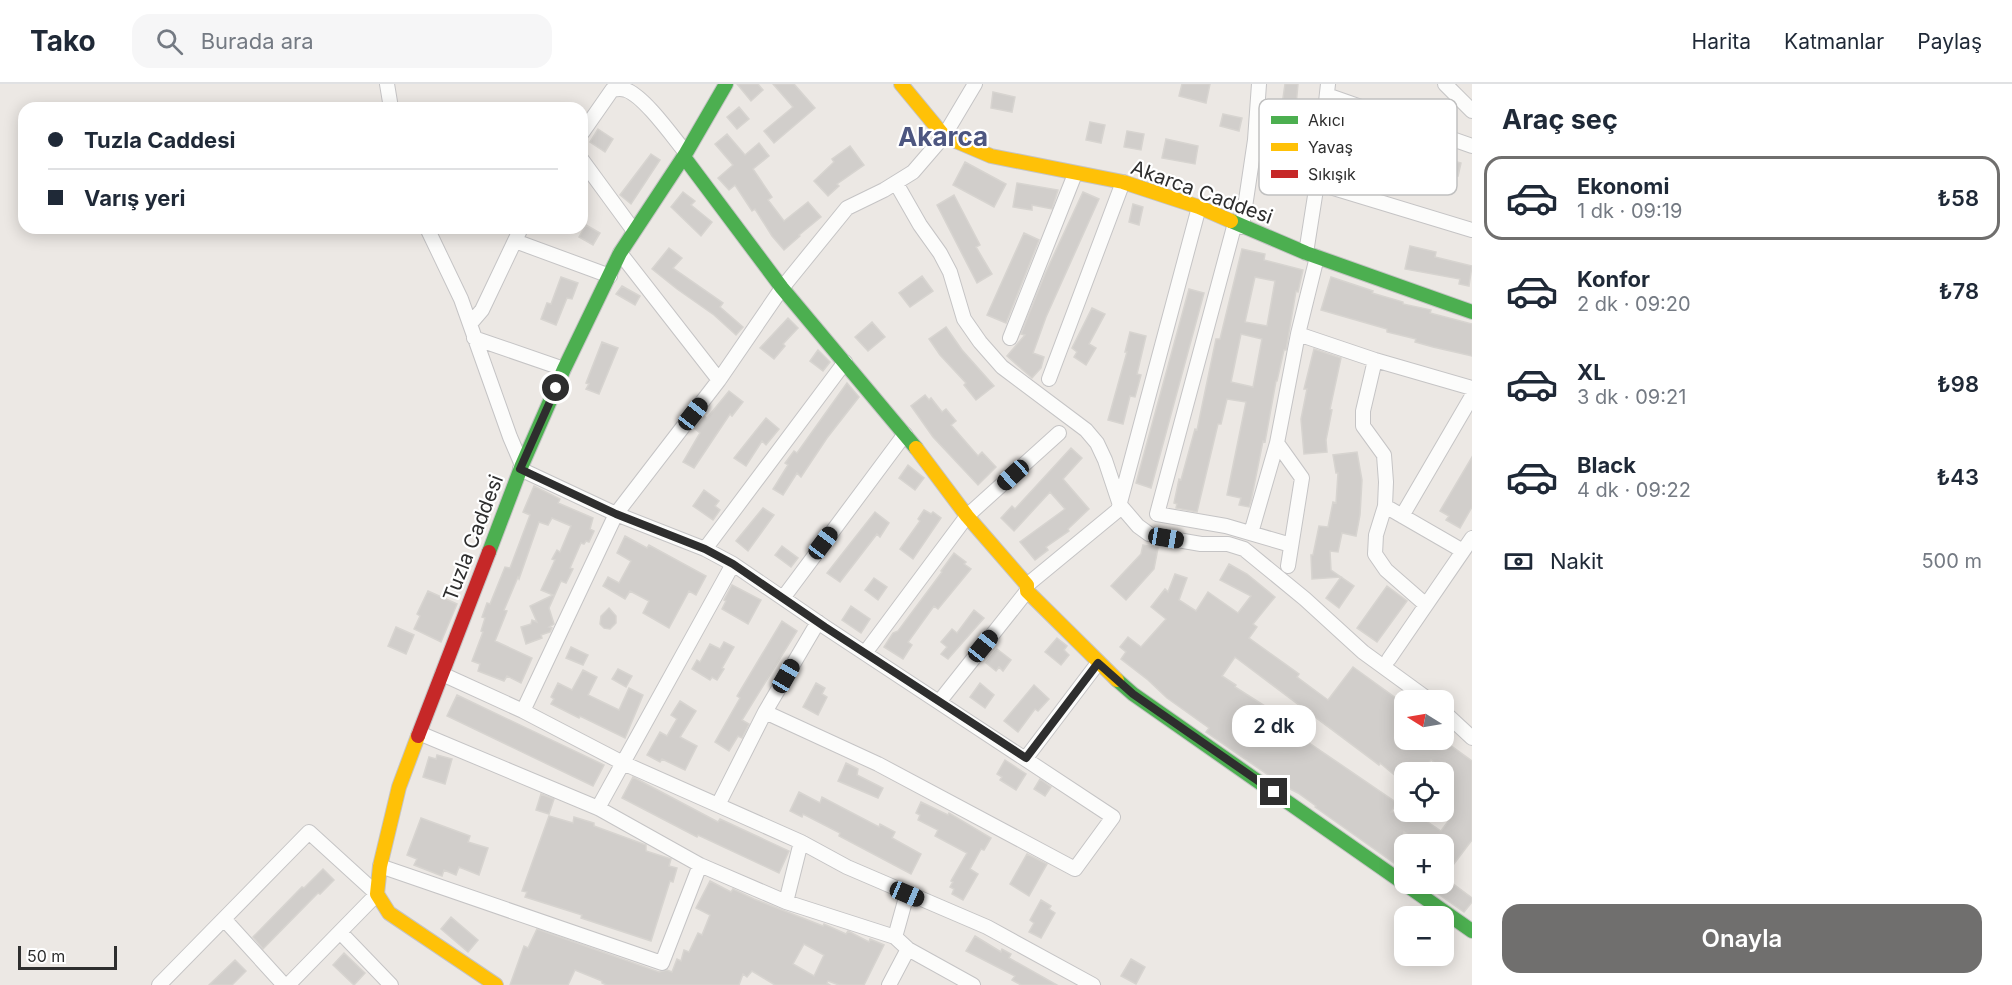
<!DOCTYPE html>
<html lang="tr">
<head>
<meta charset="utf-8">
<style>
	body { margin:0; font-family:Inter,sans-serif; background:#f6f6f7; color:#1f2937; height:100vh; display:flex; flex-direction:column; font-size:22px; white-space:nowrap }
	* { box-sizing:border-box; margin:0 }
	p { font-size:20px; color:#747a83 }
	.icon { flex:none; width:33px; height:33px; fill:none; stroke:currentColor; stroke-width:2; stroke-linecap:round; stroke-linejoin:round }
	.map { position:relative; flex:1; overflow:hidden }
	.details { display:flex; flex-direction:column; background:#fff; width:540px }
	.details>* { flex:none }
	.top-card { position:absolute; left:18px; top:18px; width:570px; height:132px; border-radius:18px; box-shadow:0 3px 15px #0003; display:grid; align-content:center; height:132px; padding:0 30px; background:#fff }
	.needle { width:39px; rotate:281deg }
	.fabs { position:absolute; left:1394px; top:606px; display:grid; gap:12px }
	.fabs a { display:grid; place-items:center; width:60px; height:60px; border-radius:12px; background:#fff; box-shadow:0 3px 15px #0003; font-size:30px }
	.scale { position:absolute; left:18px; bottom:15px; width:99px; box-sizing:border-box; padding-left:6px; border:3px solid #2e2e2e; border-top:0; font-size:16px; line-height:21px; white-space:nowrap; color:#2e2e2e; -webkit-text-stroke:4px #fff; paint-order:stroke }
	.end { position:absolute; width:27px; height:27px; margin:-14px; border:8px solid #2e2e2e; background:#fff; box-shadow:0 0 0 3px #fff }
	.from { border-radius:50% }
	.bubble { position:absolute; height:42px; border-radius:18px; background:#fff; box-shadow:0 3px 15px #0003; font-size:20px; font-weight:600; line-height:42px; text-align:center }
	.car { position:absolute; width:18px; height:36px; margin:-18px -9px; border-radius:8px; box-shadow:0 0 4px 2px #0007; background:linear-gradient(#222 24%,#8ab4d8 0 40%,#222 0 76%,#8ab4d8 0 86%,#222 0) }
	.top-card b { display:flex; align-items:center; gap:21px; height:57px; font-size:22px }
	.top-card b+b { border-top:2px solid #e0e1e3 }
	.top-card i { width:15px; height:15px; background:#1f2937 }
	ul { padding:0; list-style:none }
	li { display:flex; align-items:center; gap:18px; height:84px; margin:0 12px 9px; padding:0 18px; border:3px solid transparent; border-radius:18px }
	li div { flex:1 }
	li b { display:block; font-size:22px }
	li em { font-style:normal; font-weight:600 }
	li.selected { border-color:#706f6e }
	li>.icon { width:54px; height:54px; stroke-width:1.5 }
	h2 { padding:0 30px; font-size:27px; line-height:72px }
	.pay { display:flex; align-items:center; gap:15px; height:66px; padding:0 30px; font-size:22px }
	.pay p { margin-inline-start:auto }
	.button { display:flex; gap:12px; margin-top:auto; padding:12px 30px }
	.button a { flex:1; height:69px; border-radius:18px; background:#706f6e; color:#fff; font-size:24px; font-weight:600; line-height:69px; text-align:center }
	header { display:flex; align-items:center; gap:36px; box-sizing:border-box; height:84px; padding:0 30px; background:#fff; border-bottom:2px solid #e0e1e3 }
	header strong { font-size:28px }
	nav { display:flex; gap:33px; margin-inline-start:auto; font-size:21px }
	.search { width:420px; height:54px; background:#f6f6f7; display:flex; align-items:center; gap:15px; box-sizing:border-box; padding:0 21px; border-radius:18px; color:#747a83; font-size:22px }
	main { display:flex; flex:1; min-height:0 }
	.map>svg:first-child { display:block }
	.building { fill:#d1cecb; stroke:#d7d4d0; stroke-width:1.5; fill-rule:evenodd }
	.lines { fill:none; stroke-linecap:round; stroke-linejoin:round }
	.street-casing { stroke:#c5c4c5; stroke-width:16 }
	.fast-casing { stroke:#c5c4c5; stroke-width:16 }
	.slow-casing { stroke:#c5c4c5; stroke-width:16 }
	.jam-casing { stroke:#c5c4c5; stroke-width:16 }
	.street { stroke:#fcfcfb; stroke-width:14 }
	.fast { stroke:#4caf50; stroke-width:14 }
	.slow { stroke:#ffc107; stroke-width:14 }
	.jam { stroke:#c62828; stroke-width:14 }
	.route { stroke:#2e2e2e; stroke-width:8 }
	.labels { text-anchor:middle; stroke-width:4.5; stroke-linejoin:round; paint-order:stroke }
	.street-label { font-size:20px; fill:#2e2e2e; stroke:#fff }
	.district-label { font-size:26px; font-weight:bold; fill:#4d5680; stroke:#fff }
	.key { fill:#fff; stroke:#c0c0c0; stroke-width:1.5 }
	.key-label { font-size:16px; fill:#2e2e2e }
</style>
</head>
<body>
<header>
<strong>Tako</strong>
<div class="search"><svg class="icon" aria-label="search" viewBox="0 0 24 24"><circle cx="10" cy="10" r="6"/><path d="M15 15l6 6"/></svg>Burada ara</div>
<nav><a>Harita</a><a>Katmanlar</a><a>Paylaş</a></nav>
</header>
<main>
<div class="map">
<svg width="1472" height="901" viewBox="0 0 1472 901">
	<rect width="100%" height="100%" fill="#ece8e4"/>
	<!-- building -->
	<path class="building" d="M737 0H758L763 6 751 17Z
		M773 0H794L815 24 774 59 764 47 793 23Z
		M1182 0H1210L1206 19 1179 12Z
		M1285 0H1298L1296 22 1282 21Z
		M993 8 1015 13 1012 28 991 24Z
		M739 23 749 35 737 45 727 33Z
		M1223 30 1242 34 1239 47 1220 42Z
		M1090 38 1105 41 1101 59 1086 56Z
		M598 45 613 55 605 68 590 58Z
		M1127 47 1144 50 1141 66 1124 63Z
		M727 50 745 71 759 59 769 72 753 85 772 113 768 116 784 137 808 118 821 133 799 151 800 152 784 166 772 152 755 125 752 127 735 101 729 106 718 94 733 81 715 60Z
		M1166 55 1198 62 1195 80 1162 74Z
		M850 62 864 81 837 100 839 102 828 112 814 97 834 78 832 75Z
		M651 70 660 76 631 120 620 111Z
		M1439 73 1461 79 1458 92 1436 87Z
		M965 78 1006 100 994 123 953 101Z
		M1017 99 1058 106 1052 125 1032 121V126L1013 123Z
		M683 108 695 117 691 121 712 138 701 152 671 123Z
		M1083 108 1099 115 1046 233 1033 269 1044 273 1041 284 1032 294 1007 272 1025 251 1021 250 1045 190Z
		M954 111 980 161 976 163 992 190 977 199 937 121Z
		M1133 120 1143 123 1139 141 1129 138Z
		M586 141 600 149 593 161 579 153Z
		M1024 149 1039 156 1006 239 987 231Z
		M1410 162 1436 168 1435 173 1472 182 1469 202 1459 200 1460 195 1405 185Z
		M669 164 682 174 673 184 723 219 720 223 743 243 736 251 714 231 677 205 652 185Z
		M1242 165 1265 170 1264 176 1303 186 1298 208 1296 207 1286 266H1284L1277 297H1276L1265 358 1263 357 1251 417 1249 423 1239 421 1241 414 1227 411 1246 318 1227 315 1221 340H1218L1197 428 1176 424 1177 420 1174 419 1179 395 1181 396 1195 345 1197 346 1216 255H1220ZM1255 193 1275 197 1267 242 1245 238ZM1241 250 1262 255 1253 303 1231 298Z
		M922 192 933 207 910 223 899 209Z
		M561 193 578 199 572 215 567 214 556 241 541 235 547 219 551 220Z
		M1331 193 1373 207 1372 209 1403 218V220L1431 226 1430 229 1472 240V272L1433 263 1415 258 1416 255 1387 248V245L1321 226Z
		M622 202 640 212 635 221 616 210Z
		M1189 205 1204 209 1151 404 1136 399Z
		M1092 224 1105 230 1089 260 1096 264 1086 281 1074 273 1077 268 1072 264Z
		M788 234 798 244 783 260 785 262 774 275 760 264Z
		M872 238 885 253 868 267 855 253Z
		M946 243 962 266 994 302 976 316 964 301 966 299 940 271 929 255Z
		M1130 248 1146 252 1137 290 1141 291 1135 313 1130 312 1123 340 1108 336 1127 268H1125Z
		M602 258 618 264 599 310 586 305 589 300 586 299Z
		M1314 265 1341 274 1330 325 1332 326 1326 356 1327 368 1304 370 1301 335 1307 305H1304Z
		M818 266 830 278 823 287 810 277Z
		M847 299 859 313 827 354 801 393 797 389 783 411 773 405 788 381 785 379 794 367 797 369Z
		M729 307 743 318 732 332 730 330 694 384 683 378 700 349 694 344 703 331 707 334Z
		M925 311 929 316 931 314 942 328 946 325 956 337 951 341 978 372 982 368 996 383 978 401 933 353 911 322Z
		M766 334 779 345 766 361 762 357 746 382 734 374Z
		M1071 364 1082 374 1063 395 1089 425 1068 445 1069 447 1046 463 1048 466 1035 476 1020 458 1065 425 1050 408 1014 447 1001 434 1012 422 1015 425Z
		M1357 368 1362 396 1360 431 1356 452 1342 449 1338 468 1330 467 1331 486 1354 502 1339 524 1326 514 1341 493 1312 495 1311 471H1313L1319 442 1328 443 1333 418 1336 419 1338 389H1336L1333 371Z
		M1472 373V423L1460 444 1446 436 1449 432 1440 427Z
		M908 381 924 394 915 406 899 394Z
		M534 402 560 415 558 419 593 434 590 445 594 447 589 458 586 457 584 460 581 459 570 484 573 485 566 499 561 497 549 524 554 540 549 543 552 544 550 548 541 551 542 554 526 560 521 543 531 540 532 536 537 538 530 522 553 511 541 506 555 476 552 475 557 466 560 468 571 442 552 434 548 441 539 438 519 495 518 493 504 526 507 527 495 557 532 574 521 599 507 592 504 597 478 587 480 580 472 577 483 548 481 547 485 534 482 533 487 519 490 520 505 483 510 484 530 431 523 428Z
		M704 406 719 417 715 422 720 426 713 436 693 422Z
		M763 424 774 431 748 467 736 457Z
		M924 426 931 430 933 428 941 434 913 475 900 465 920 437 918 435Z
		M875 428 889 439 880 453 877 450 840 498 827 489Z
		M625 452 647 464 649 461 706 492 696 511 689 507 669 544 643 529 649 517 630 507 625 515 603 502 608 493 619 499 631 477 617 469Z
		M1143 461 1158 464 1154 485 1126 516 1111 502 1141 470Z
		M782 462 798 474 791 483 775 471Z
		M954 469 966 478 964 480 971 485 938 525 934 522 908 558 912 561 903 575 884 563 893 549 898 547 942 488 941 487Z
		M1229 480 1247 490 1275 513 1253 540 1257 543 1249 554 1299 590 1297 593 1328 616 1353 583 1404 620V656H1443L1472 677V756L1444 793 1472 814V818L1464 828 1424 800H1443V760H1422L1404 748V786L1315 723 1316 722 1298 709 1284 702 1206 648 1209 644 1167 614 1148 596 1121 575 1126 568 1120 563 1128 553 1141 563 1166 535 1151 523 1165 505 1168 508 1175 490 1187 494 1179 516 1196 527 1208 508 1238 529 1251 512 1220 496ZM1235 573 1379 681 1380 679 1404 699V688H1421L1431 676 1443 685V731L1449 736 1441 747 1413 728H1391L1397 719 1302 654 1305 649 1283 636 1270 658 1252 646 1265 622 1235 603 1236 601 1222 592Z
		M874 494 887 503 878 516 865 506Z
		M732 501 761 516 748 540 722 525 726 517 724 516Z
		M1387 502 1407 517 1377 558 1357 544Z
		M428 507 457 520 441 558 414 545 420 532 417 530Z
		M851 522 870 535 861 549 842 536Z
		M609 524 616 532V539L610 545 604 544 600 540 601 532Z
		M974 526 984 534 948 575 941 570 947 563 941 558 952 545 957 549Z
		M782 537 797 547 742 636 749 640 742 654 738 652 729 667 715 658 740 614 737 612Z
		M396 543 414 551 406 570 388 562Z
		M1057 554 1067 562 1064 566 1069 571 1061 581 1045 568Z
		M724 558 734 563 722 584 724 585 717 596 712 593 710 596 692 585 697 576 700 578 710 560 720 565Z
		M571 563 588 571 583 581 566 574Z
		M997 565 1011 576 1003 587 999 583 996 587 986 579Z
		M618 585 632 592 626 603 612 595Z
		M583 586 597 593 588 611 619 626 629 604 643 611 625 654 580 632 579 634 551 620 554 615 551 613 558 599 572 606Z
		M816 599 825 604 822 610 827 613 818 631 803 623Z
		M980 599 994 611 985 624 970 613Z
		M1034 601 1049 615 1038 627 1035 625 1018 648 1004 637Z
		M457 611 604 681 593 702 447 632Z
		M680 617 696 627 680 653 697 662 685 686 662 675 660 678 647 671 660 648 667 652 677 635 671 631Z
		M437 671 452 675 445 700 423 693 429 673 436 675Z
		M1005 676 1026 690 1016 706 1000 696 1002 693 997 690Z
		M846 679 858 685 857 691 883 704 878 714 838 697Z
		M633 693 718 738 720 735 789 767 779 789 698 751 697 753 622 714Z
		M1040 695 1051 703 1045 712 1034 705Z
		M799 708 820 719 822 713 879 743 880 740 895 748 892 754 921 770 911 790 839 752 840 749 803 730 802 733 790 727Z
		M541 710 554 715 549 730 536 726Z
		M921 718 948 731 949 729 991 754 984 766 981 765 970 785 978 790 963 816 952 810 954 805 950 803 953 798 951 797 967 769 935 752 938 746 918 736 920 731 916 729Z
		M549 732 573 739 574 733 594 739V742L646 761V767L671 775 669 782 677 784 673 798 670 797 651 857 581 834 582 831 525 813 527 808 522 807Z
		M421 734 470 752 468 758 488 764 479 791 459 783 456 791 444 786 442 792 414 781 417 775 407 771Z
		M1027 770 1047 780 1029 812 1010 800Z
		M323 785 334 796 320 810 318 809 263 865 253 853 302 803 304 804Z
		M710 797 731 808 733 805 754 815 823 842 824 840 846 850 848 847 869 858 870 855 884 861 864 901H839L828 897 827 899 830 901H775L752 887 747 893 743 890 739 901H607L602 899V897L575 886 568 901H510L524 862 528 864 537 845 659 888 667 886 672 888 677 875 681 877 684 866 689 868 698 849 702 851 710 831 696 824ZM804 860 824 871 814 892 793 880Z
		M1041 816 1051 822 1049 825 1055 829 1041 854 1029 848 1034 839 1030 836Z
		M451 833 478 856 468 868 441 845Z
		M975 852 1001 868 1002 865 1011 870 1009 874 1057 901H1021L1012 896 1015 892 966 867Z
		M344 869 365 889 354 901 333 881Z
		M1131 875 1145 883 1136 900 1121 892Z
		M235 876 246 887 232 901H209Z"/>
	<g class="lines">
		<defs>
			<path id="street" d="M387 0 391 24
				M1445 0 1472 27
				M1327 11 1472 62
				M582 49 612 6C616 5 621 4 626 6 644 12 673 53 686 69
				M582 76 634 147
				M896 99 920 141 940 169 950 188 964 235 980 258 1002 283 1086 346 1097 359 1105 376 1120 421 1138 442 1149 450 1166 454 1201 460H1228L1244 465 1305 515 1363 568 1429 616
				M1317 99 1472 146
				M1235 139 1157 430 1226 442 1291 461
				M1242 143 1255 56 1259 0
				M427 144 461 215 510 353 522 381
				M515 157 610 192
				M620 169 719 296
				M1306 169 1317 99 1328 0
				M470 240 482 226 521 144
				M1298 250 1375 276 1472 304
				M474 254 564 285
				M1010 254 1075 90
				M1375 276 1363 327V342L1384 371 1386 398 1385 422 1376 451 1375 470 1386 486 1426 521
				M1049 295 1123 98
				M1277 359 1302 394 1288 482
				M520 385 616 430 705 465 733 480 825 543 1113 733 1075 785 878 680 765 628
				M1385 422 1463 467
				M1402 432 1472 312
				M1251 449 1277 359 1298 250 1317 173
				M705 465 845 278
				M1027 501 1118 426 1199 123
				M783 514 905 350
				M865 569 967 432 1059 349
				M1389 575 1472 454
				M442 590 523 627 623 679 801 758 847 783 987 843 1093 901
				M939 618 1027 507
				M523 627 616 430 719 296 782 204 847 124 884 106 913 88 944 52 975 0
				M1443 627 1472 654
				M419 649 598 724 700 781 786 818 895 853 908 865 973 901
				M1026 674 1098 579
				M718 721 765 628 818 538
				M598 724 733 480
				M380 782 662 879 700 781
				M786 818 801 758
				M224 835 284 901
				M340 848 391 901
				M895 853 907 810
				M159 901 309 748 377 810 288 901
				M889 901 908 865"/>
			<path id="fast" d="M684 73 782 204 916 364
				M1231 137 1306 169 1472 228
				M489 468 522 381 564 285 620 169 686 69 726 0
				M1117 596 1133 610 1472 847"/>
			<path id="slow" d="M901 0 944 52 991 72 1123 98 1199 123 1231 137
				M916 364 967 432 1027 501V507L1117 596
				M418 652 399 703 380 782 377 810 389 829 496 901"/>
			<path id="jam" d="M418 652 489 468"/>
		</defs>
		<!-- street casing -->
		<use href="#street" class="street-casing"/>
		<!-- fast casing -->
		<use href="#fast" class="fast-casing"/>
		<!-- slow casing -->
		<use href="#slow" class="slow-casing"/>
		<!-- jam casing -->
		<use href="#jam" class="jam-casing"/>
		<!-- street -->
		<use href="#street" class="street"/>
		<!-- fast -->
		<use href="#fast" class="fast"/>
		<!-- slow -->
		<use href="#slow" class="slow"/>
		<!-- jam -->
		<use href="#jam" class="jam"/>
	</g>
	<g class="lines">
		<!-- route -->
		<path class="route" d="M556 304 520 385 616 430 705 465 733 480 825 543 1026 674 1098 579 1133 610 1274 708"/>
	</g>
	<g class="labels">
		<!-- street labels -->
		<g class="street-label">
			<text transform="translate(1202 108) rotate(20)" y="7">Akarca Caddesi</text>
			<text transform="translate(473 454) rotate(-69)" y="7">Tuzla Caddesi</text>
		</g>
		<!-- district labels -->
		<g class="district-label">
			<text x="943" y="62">Akarca</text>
		</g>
	</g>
	<!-- legend -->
	<rect x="1259" y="15" width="198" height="96" rx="9" class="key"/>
	<rect x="1271" y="32" width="27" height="8" fill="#4caf50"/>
	<rect x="1271" y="59" width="27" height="8" fill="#ffc107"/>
	<rect x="1271" y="86" width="27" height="8" fill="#c62828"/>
	<g class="key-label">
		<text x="1308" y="42">Akıcı</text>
		<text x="1308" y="69">Yavaş</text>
		<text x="1308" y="96">Sıkışık</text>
	</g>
</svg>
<div class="fabs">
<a><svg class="needle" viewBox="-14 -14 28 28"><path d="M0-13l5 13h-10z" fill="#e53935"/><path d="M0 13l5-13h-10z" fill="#747a83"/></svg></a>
<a><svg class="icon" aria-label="locate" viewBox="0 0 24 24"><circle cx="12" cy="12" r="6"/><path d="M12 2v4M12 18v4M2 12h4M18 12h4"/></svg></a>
<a>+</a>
<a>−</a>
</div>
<div class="scale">50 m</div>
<i class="end from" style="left:556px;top:304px"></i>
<i class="end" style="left:1274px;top:708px"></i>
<div class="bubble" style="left:1232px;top:621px;width:84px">2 dk</div>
<i class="car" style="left:693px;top:330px;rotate:38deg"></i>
<i class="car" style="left:1013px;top:391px;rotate:228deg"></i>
<i class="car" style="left:1166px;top:454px;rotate:99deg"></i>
<i class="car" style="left:823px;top:459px;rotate:37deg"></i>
<i class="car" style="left:983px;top:562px;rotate:39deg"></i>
<i class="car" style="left:786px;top:592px;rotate:30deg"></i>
<i class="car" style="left:907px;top:810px;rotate:113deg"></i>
<div class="top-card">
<b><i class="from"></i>Tuzla Caddesi</b>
<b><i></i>Varış yeri</b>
</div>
</div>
<section class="details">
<h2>Araç seç</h2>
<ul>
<li class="selected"><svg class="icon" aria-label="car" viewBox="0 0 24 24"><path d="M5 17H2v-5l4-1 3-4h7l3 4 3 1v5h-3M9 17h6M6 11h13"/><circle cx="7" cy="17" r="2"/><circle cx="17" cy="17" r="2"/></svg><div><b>Ekonomi</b><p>1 dk · 09:19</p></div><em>₺58</em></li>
<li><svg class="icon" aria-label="car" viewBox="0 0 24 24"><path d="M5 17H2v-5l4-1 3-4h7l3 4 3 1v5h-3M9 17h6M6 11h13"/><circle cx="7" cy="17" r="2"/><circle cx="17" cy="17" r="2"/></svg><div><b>Konfor</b><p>2 dk · 09:20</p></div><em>₺78</em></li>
<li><svg class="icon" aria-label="car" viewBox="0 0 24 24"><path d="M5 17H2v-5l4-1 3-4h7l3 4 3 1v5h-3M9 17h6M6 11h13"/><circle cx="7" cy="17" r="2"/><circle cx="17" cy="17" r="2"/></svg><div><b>XL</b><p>3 dk · 09:21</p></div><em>₺98</em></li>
<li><svg class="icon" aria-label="car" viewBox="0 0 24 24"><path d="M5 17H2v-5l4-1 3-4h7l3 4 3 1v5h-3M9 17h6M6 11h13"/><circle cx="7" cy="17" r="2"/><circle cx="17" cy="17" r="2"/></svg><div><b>Black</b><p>4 dk · 09:22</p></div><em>₺43</em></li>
</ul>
<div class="pay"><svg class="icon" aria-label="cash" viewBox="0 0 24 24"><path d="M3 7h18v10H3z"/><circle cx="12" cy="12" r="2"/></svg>Nakit<p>500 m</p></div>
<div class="button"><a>Onayla</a></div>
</section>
</main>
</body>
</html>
